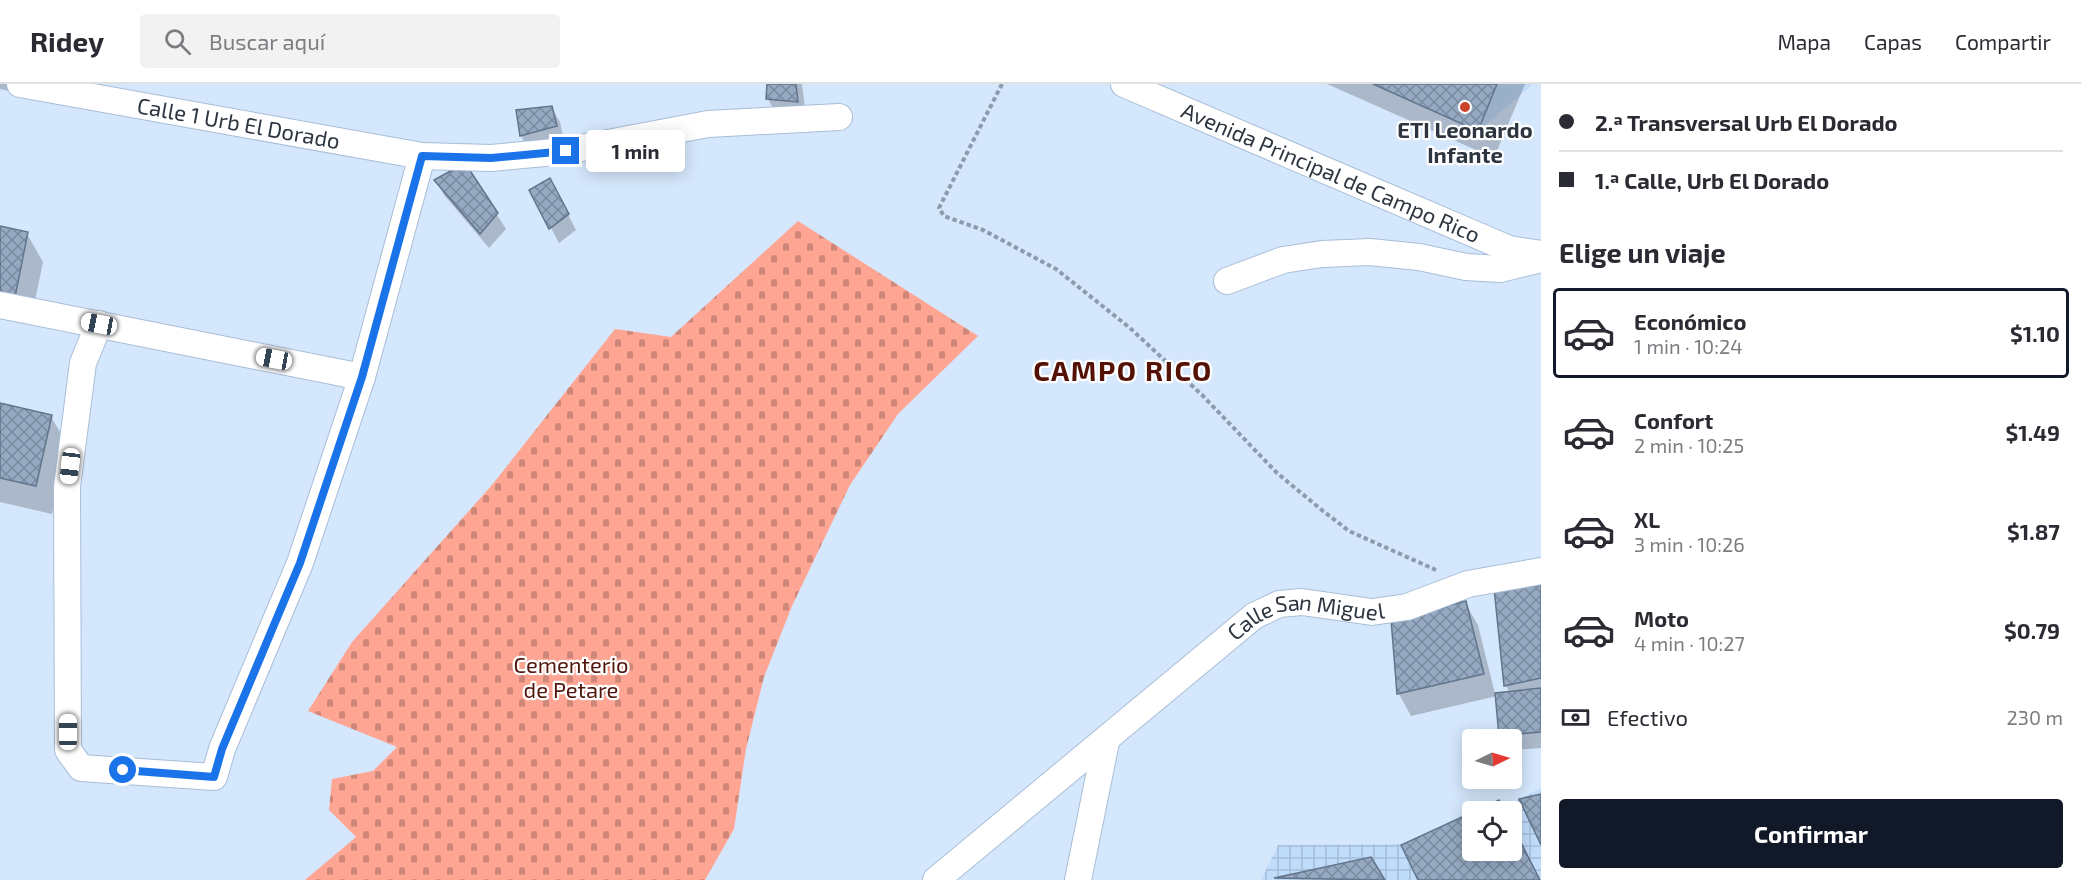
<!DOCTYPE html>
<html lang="es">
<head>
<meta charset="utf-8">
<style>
	body { margin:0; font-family:"Exo 2",sans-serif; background:#f2f2f3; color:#2b2b33; height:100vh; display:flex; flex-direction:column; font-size:22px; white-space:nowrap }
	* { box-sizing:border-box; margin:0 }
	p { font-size:20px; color:#7c7c81 }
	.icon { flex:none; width:33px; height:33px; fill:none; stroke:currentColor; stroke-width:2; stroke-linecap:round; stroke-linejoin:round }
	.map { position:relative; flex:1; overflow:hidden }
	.drawer { display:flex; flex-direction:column; background:#fff; width:540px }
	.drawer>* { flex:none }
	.banner { display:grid; align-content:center; height:132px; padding:0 18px; background:#fff }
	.needle { width:39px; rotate:85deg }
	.tools { position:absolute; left:1462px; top:645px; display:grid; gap:12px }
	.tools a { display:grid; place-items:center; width:60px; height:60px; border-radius:6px; background:#fff; box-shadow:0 3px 15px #0003; font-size:30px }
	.end { position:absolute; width:27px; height:27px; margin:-14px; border:8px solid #1a73e8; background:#fff; box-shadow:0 0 0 3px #fff }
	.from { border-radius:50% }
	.bubble { position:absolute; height:42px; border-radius:6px; background:#fff; box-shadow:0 3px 15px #0003; font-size:20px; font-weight:700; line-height:42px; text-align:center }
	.car { position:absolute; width:18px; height:36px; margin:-18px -9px; border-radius:8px; box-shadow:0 0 4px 2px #0007; background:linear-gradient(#fff 24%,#345 0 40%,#fff 0 76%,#345 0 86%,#fff 0) }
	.banner b { display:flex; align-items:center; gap:21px; height:57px; font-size:22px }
	.banner b+b { border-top:2px solid #e1e1e2 }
	.banner i { width:15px; height:15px; background:#2b2b33 }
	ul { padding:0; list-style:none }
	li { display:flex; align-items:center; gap:18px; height:90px; margin:0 12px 9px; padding:0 6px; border:3px solid transparent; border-radius:6px }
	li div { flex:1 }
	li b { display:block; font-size:22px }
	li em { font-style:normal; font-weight:700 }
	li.on { border-color:#111827 }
	li>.icon { width:54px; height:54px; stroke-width:1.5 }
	h2 { padding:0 18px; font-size:27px; line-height:72px }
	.pay { display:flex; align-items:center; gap:15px; height:66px; padding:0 18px; font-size:22px }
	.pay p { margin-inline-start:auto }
	.primary-button { display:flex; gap:12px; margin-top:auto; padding:12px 18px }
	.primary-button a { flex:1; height:69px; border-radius:6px; background:#111827; color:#fff; font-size:24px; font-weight:700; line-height:69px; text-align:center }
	header { display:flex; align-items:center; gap:36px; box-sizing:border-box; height:84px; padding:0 30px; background:#fff; border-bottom:2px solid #e1e1e2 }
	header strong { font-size:28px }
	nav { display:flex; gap:33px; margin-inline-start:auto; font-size:21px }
	.search { width:420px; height:54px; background:#f2f2f3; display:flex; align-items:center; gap:15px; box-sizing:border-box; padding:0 21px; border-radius:6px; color:#7c7c81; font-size:22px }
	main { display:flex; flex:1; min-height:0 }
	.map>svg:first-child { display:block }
	.built { fill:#c0dcfb }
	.industrial { fill:url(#industrial-grid) }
	.cemetery { fill:url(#cemetery-stones) }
	.shadow { fill:#0003 }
	.building { fill:url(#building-cross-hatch); stroke:#61758c; stroke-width:1.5 }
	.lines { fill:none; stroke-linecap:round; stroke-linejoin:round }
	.minor-casing { stroke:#a8bed7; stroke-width:28 }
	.path { stroke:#8d9cac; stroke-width:4; stroke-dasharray:4.5 3; stroke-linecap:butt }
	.minor { stroke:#fff; stroke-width:26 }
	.route { stroke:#1a73e8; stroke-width:8 }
	.poi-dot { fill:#cc4129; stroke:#fff; stroke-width:2 }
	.labels { text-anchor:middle; stroke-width:4.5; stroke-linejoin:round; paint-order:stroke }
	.street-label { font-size:22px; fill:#2d3640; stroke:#fff }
	.poi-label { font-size:22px; font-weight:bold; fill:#2d3640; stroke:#fff }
	.park-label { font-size:22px; fill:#51160c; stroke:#fff }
	.district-label { font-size:28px; font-weight:bold; letter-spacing:1.5px; fill:#541106; stroke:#fff }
</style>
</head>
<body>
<header>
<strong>Ridey</strong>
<div class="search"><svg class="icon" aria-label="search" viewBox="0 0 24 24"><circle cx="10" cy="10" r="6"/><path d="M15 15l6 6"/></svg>Buscar aquí</div>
<nav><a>Mapa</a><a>Capas</a><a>Compartir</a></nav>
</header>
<main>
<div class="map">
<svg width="1541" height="796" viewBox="0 0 1541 796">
	<defs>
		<pattern id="industrial-grid" width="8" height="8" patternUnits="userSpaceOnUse" patternTransform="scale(1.5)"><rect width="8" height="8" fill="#c0dcfb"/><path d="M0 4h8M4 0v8" fill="none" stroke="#a5bdd8"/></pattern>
		<pattern id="cemetery-stones" width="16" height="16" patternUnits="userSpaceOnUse" patternTransform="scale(1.5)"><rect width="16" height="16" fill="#ffa593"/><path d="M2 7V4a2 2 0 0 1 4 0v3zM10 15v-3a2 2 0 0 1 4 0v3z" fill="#cf8779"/></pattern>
		<pattern id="building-cross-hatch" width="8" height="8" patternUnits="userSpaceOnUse" patternTransform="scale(1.5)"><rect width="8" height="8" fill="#95aac2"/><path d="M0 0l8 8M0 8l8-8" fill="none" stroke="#7a8b9f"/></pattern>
	</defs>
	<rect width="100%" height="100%" fill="#d5e7fc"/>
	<!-- built -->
	<path class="built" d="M1373 0H1533L1478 47Z"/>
	<!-- industrial -->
	<path class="industrial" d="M1541 704V796H1261L1278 761 1434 760 1473 766H1512V728L1497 727Z"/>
	<!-- cemetery -->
	<path class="cemetery" d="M798 137 978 252 898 330 850 401 792 522 764 593 746 665 734 745 705 796H305L356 753 329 726 332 695 373 687 397 663 308 627 352 558 492 401 615 245 671 253Z"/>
	<!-- shadow -->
	<path class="shadow" d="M0 0H30L27 11 0 5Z
		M769 0H802L806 32 776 30 768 15Z
		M1327 0H1525L1494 74Z
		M551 23 560 38 564 57 530 67 521 52Z
		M465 81 506 145 489 164 444 111 436 96Z
		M531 106 558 111 576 146 559 159Z
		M0 144 27 150 43 178 30 241 0 235Z
		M0 320 51 333 68 361 52 430 0 418Z
		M1541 503V664L1512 666V656H1503L1500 652 1497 612 1411 632 1399 610 1392 536 1465 519 1478 541 1495 610 1510 609 1506 602 1496 506Z
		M1370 775 1383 796 1276 795Z"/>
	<!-- building -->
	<path class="building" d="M767 0H796L798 18 766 15Z
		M1373 0H1497L1478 47Z
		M552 22 557 42 520 52 516 26Z
		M465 79 498 129 480 150 434 96Z
		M550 94 569 130 549 145 529 106Z
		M0 142 28 148 15 213 0 210Z
		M0 319 52 331 36 402 0 394Z
		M1541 501V594L1504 602 1494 504Z
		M1466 517 1484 590 1397 610 1391 535Z
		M1541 604V648L1499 652 1495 609Z
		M1541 710V761L1519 715Z
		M1499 716 1505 728H1475Z
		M1473 728V766H1512V741L1540 796H1418L1401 761Z
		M1371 773 1385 796 1274 794Z"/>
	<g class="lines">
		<defs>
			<g id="minor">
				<path id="s1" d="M20 0 422 72 491 74 566 67 708 40 839 33"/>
				<path id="s2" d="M1124 0 1509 165 1541 170"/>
				<path d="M1227 197 1283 176 1322 170 1370 168 1419 173 1466 183 1500 185 1541 175"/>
				<path d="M0 221 362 293"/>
				<path d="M99 240 83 279 67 403 68 666 81 684 214 693 222 665 300 479 362 293 422 72"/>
				<path id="s3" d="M936 796 1254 532 1279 520 1302 518 1372 528 1407 523 1468 500 1541 487"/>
				<path d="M1078 796 1106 658"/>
			</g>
		</defs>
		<!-- minor casing -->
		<use href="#minor" class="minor-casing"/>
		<!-- path -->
		<path class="path" d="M1002 0 939 124 944 132 983 146 1056 185 1130 244 1202 311 1277 389 1323 427 1349 447 1436 486"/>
		<!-- minor -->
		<use href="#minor" class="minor"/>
	</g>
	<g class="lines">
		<!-- route -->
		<path class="route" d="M123 686 214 693 222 665 300 479 362 293 422 72 491 74 566 67"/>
	</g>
	<!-- markers -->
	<circle class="poi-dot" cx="1465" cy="23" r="6"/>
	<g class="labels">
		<!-- street labels -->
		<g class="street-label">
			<text dy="8" stroke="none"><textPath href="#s1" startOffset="222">Calle 1 Urb El Dorado</textPath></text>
			<text dy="8" stroke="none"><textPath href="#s2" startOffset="225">Avenida Principal de Campo Rico</textPath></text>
			<text dy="8" stroke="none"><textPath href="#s3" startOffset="465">Calle San Miguel</textPath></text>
		</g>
		<!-- poi labels -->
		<g class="poi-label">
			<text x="1465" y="54">ETI Leonardo<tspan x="1465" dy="25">Infante</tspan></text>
		</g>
		<!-- park labels -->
		<g class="park-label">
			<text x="571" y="589">Cementerio<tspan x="571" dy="25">de Petare</tspan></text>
		</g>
		<!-- district labels -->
		<g class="district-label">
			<text x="1123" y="297">CAMPO RICO</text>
		</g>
	</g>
</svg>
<div class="tools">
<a><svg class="needle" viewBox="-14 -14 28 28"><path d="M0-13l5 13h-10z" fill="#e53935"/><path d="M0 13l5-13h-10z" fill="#7c7c81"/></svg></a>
<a><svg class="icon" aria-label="locate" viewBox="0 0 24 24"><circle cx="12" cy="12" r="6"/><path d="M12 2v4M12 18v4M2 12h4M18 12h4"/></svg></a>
</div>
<i class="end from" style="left:123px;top:686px"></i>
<i class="end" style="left:566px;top:67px"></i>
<div class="bubble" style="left:586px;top:46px;width:99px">1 min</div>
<i class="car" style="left:99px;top:240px;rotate:281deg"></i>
<i class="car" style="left:274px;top:275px;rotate:281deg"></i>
<i class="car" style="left:70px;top:382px;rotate:187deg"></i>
<i class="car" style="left:68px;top:648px;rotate:0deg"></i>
</div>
<section class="drawer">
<div class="banner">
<b><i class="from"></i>2.ª Transversal Urb El Dorado</b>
<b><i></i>1.ª Calle, Urb El Dorado</b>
</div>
<h2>Elige un viaje</h2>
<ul>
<li class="on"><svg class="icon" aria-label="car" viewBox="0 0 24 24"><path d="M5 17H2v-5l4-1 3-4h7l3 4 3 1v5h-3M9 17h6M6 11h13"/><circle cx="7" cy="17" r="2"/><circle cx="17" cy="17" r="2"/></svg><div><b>Económico</b><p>1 min · 10:24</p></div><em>$1.10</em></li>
<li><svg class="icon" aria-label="car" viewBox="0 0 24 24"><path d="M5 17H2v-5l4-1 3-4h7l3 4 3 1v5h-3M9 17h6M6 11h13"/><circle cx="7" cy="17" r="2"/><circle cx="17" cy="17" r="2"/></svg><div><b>Confort</b><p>2 min · 10:25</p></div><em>$1.49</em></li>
<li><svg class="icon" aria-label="car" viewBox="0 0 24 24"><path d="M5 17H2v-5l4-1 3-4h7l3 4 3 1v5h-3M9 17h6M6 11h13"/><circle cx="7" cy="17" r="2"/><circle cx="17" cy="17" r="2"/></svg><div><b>XL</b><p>3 min · 10:26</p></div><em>$1.87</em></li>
<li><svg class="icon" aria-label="car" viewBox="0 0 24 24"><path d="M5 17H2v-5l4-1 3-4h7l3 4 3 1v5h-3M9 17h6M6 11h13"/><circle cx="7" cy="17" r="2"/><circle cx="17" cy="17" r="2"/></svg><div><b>Moto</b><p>4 min · 10:27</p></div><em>$0.79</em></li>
</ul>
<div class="pay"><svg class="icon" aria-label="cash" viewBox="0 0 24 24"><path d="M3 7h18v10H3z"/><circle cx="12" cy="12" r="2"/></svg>Efectivo<p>230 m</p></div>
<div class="primary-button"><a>Confirmar</a></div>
</section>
</main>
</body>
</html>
